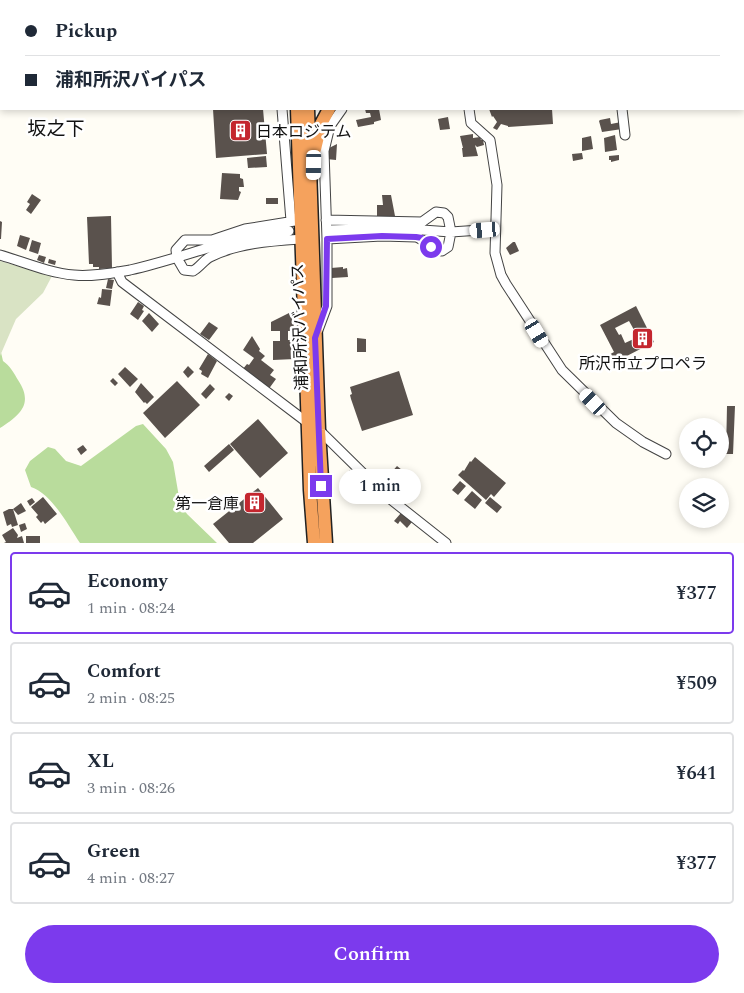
<!DOCTYPE html>
<html lang="en">
<head>
<meta charset="utf-8">
<style>
	body { margin:0; font-family:Spectral,"Noto Sans JP",serif; background:#f2f2f3; color:#1f2937; height:100vh; display:flex; flex-direction:column; font-size:19px; white-space:nowrap }
	* { box-sizing:border-box; margin:0 }
	p { font-size:16px; color:#747a83 }
	.icon { flex:none; width:28px; height:28px; fill:none; stroke:currentColor; stroke-width:2; stroke-linecap:round; stroke-linejoin:round }
	.map { position:relative; height:543px; overflow:hidden }
	.details { display:flex; flex-direction:column; background:#fff; flex:1 }
	.details>* { flex:none }
	.banner { position:absolute; left:0px; top:0px; width:745px; height:110px; box-shadow:0 2px 8px #0003; display:grid; align-content:center; height:110px; padding:0 25px; background:#fff }
	.controls { position:absolute; left:679px; top:418px; display:grid; gap:10px }
	.controls a { display:grid; place-items:center; width:50px; height:50px; border-radius:50%; background:#fff; box-shadow:0 2px 8px #0003; font-size:25px }
	.end { position:absolute; width:22px; height:22px; margin:-11px; border:6px solid #7c3aed; background:#fff; box-shadow:0 0 0 2px #fff }
	.from { border-radius:50% }
	.bubble { position:absolute; height:35px; border-radius:18px; background:#fff; box-shadow:0 2px 8px #0003; font-size:16px; font-weight:600; line-height:35px; text-align:center }
	.car { position:absolute; width:15px; height:30px; margin:-15px -8px; border-radius:6px; box-shadow:0 0 4px 1px #0007; background:linear-gradient(#fff 24%,#345 0 40%,#fff 0 76%,#345 0 86%,#fff 0) }
	.banner b { display:flex; align-items:center; gap:18px; height:48px; font-size:19px }
	.banner b+b { border-top:1px solid #e0e1e3 }
	.banner i { width:12px; height:12px; background:#1f2937 }
	ul { padding:9px 0 0; list-style:none }
	li { display:flex; align-items:center; gap:15px; height:82px; margin:0 10px 8px; padding:0 15px; border:2px solid #e0e1e3; border-radius:5px }
	li div { flex:1 }
	li b { display:block; font-size:19px }
	li em { font-style:normal; font-weight:600 }
	li.on { border-color:#7c3aed }
	li>.icon { width:45px; height:45px; stroke-width:1.5 }
	.cta { display:flex; gap:10px; margin-top:auto; padding:10px 25px }
	.cta a { flex:1; height:58px; border-radius:30px; background:#7c3aed; color:#fff; font-size:20px; font-weight:600; line-height:58px; text-align:center }
	.map>svg:first-child { display:block }
	.forest { fill:#b9dc9c }
	.cemetery { fill:#d9e3c4 }
	.building { fill:#5a524d; fill-rule:evenodd }
	.lines { fill:none; stroke-linecap:round; stroke-linejoin:round }
	.minor-casing { stroke:#444; stroke-width:11 }
	.highway-casing { stroke:#222; stroke-width:15 }
	.minor { stroke:#fff; stroke-width:9 }
	.highway { stroke:#f5a25d; stroke-width:12 }
	.route { stroke:#7c3aed; stroke-width:6 }
	.labels { text-anchor:middle; stroke-width:5; stroke-linejoin:round; paint-order:stroke }
	.poi-label { font-size:16px; fill:#111; stroke:#fff; text-anchor:start }
	.street-label { font-size:16px; fill:#111; stroke:#fff }
	.quarter-label { font-size:19px; fill:#111; stroke:#fff }
</style>
</head>
<body>
<div class="map">
<svg width="744" height="543" viewBox="0 0 744 543">
	<rect width="100%" height="100%" fill="#fffdf5"/>
	<!-- forest -->
	<path class="forest" d="M613 0H744V14V1H611Z
		M0 348 3 361C10 366 14 373 18 380 34 404 20 415 0 428Z
		M143 424 166 449 173 462 180 503 187 514 217 543H80C68 525 52 494 31 487L25 470 30 461 48 447 55 449 66 461 81 466 136 426Z"/>
	<!-- cemetery -->
	<path class="cemetery" d="M0 261 52 276 43 293 16 319 0 356Z"/>
	<!-- building -->
	<path class="building" d="M213 109H263L267 154 216 158Z
		M365 109H379L381 120 374 122V124L358 127 356 120 371 117 370 113H366Z
		M489 109H552L553 124 508 127V126L501 124 497 130 493 128 497 122 493 116 492 117Z
		M448 117 450 129 440 130 438 119Z
		M610 118 611 124 621 122 622 129 602 132 599 121 600 120Z
		M473 134V138L480 137 481 140H483L484 145 477 147 475 145 478 156 463 157 462 148H463L460 136Z
		M615 135 617 150 605 152 604 138Z
		M591 136 593 149 582 151V138Z
		M337 144 336 160 326 159 327 149Z
		M582 153 583 159 573 161 572 154Z
		M619 155V160L611 162V160H609V156Z
		M266 156 267 167 248 168 247 158Z
		M222 173 240 174V178L243 179 244 187H239V191L241 192 238 200 220 199Z
		M32 194 41 200 31 214 26 210 30 204 27 202Z
		M382 195H391L395 216 377 218V205H383Z
		M266 198H278V204H266Z
		M111 216 112 268 99 269V267H93V264H89L87 217Z
		M0 221 2 222 1 239H0Z
		M20 235 30 238 26 250 17 246Z
		M32 240 41 243 38 254 29 251Z
		M513 242H515L519 251 510 255 506 248Z
		M39 255 46 257 44 263 37 260Z
		M49 259 56 261 55 265 48 263Z
		M343 267V269L347 268 348 277 332 278 331 268Z
		M108 279 114 280 112 289 106 288Z
		M102 289 112 290 110 306 97 304 99 297 101 298Z
		M138 302 144 306 142 310 144 311 138 320 130 314Z
		M636 306 654 342 619 360 617 356 614 358 618 366 614 368 607 356 614 352 600 325ZM629 321 638 337 625 343 621 334 619 335 615 328Z
		M293 311 294 331H288V340H294L295 359 273 360V341H280V331H271V322Z
		M149 313 159 324 152 332 142 321Z
		M209 322 218 328 209 340 200 334Z
		M252 336 260 349 259 351 265 356 261 360 274 370 270 375 276 379 268 390 242 370 247 364 249 365 254 358 243 350Z
		M357 338 366 339V352H357Z
		M208 354 217 361 208 378 201 374 202 371 199 369Z
		M188 366 194 372 188 378 183 372Z
		M125 367 138 379 130 387 118 374Z
		M399 371 413 415 362 431 351 399 350 395 352 394 350 387Z
		M113 378 118 383 115 386 110 381Z
		M177 381 200 405 165 438 143 413Z
		M141 383 154 397 147 404 145 402 144 403 135 392Z
		M210 384 215 389 206 399 201 394Z
		M229 393 233 396 229 401 225 397Z
		M727 406H735L733 454H726Z
		M258 419 288 453 260 478 230 444Z
		M229 444 234 450 209 472 204 466Z
		M83 445 87 450 81 455 77 449Z
		M475 457 506 483 494 497 491 494 486 500 458 475 463 470 464 471 470 461 471 462Z
		M397 466 402 470 394 478 390 474Z
		M350 470 352 472 354 471 361 478 351 490 347 485 350 482 345 476Z
		M379 477 383 480 379 485 375 481Z
		M362 480 370 488 368 489 372 493 366 498 355 490Z
		M384 481 389 484 385 489 380 486Z
		M460 481 466 486 458 495 452 490Z
		M258 488 283 519 253 543H229L213 524Z
		M472 491 482 500 475 509 464 500Z
		M43 497 57 514 45 524 43 521 41 523 36 517 38 515 31 507Z
		M490 497 502 507 497 513 485 503Z
		M32 498 35 502 30 506 27 501Z
		M21 503 26 511 18 515 13 509Z
		M9 509H13L18 525 12 527 11 524 7 526 3 512Z
		M401 513 412 522 407 528 400 521 398 524 394 521Z
		M25 523 27 529 21 532 19 525Z
		M13 528 18 535 17 538 22 536 24 543H4L6 542 2 535Z
		M26 536H40V543H26Z"/>
	<g class="lines">
		<defs>
			<path id="minor" d="M225 0 226 1
				M406 0V1
				M593 0 594 1
				M282 109 291 221
				M469 109 471 123 490 140 497 185 495 253 501 275 506 284 562 370 616 423 643 442 666 454
				M622 109 625 135
				M301 220 245 229 212 240H185L176 250 177 258 184 270 193 271C200 267 204 260 210 257 238 243 272 241 302 239
				M326 220 422 222 436 212 444 213 448 217 451 232 448 247 442 251C431 251 426 240 416 237L382 236 327 239
				M330 230 394 228 451 232 495 229
				M0 255C24 262 49 273 74 275 92 277 112 273 130 270 184 258 235 235 289 231
				M117 272 122 282 308 423
				M318 330 327 306V239L324 151 330 126 342 109
				M319 430 384 494 446 543"/>
			<path id="highway" d="M241 0 243 1
				M293 0V1
				M313 0 314 1
				M377 0 378 1
				M388 0 389 1
				M297 109 310 490 314 543
				M308 109 319 430 326 543
				M315 149 321 124 329 109"/>
		</defs>
		<!-- minor casing -->
		<use href="#minor" class="minor-casing"/>
		<!-- highway casing -->
		<use href="#highway" class="highway-casing"/>
		<!-- minor -->
		<use href="#minor" class="minor"/>
		<!-- highway -->
		<use href="#highway" class="highway"/>
	</g>
	<g class="lines">
		<!-- route -->
		<path class="route" d="M321 486 315 338 326 306 327 239 382 236 416 237 422 238 431 247"/>
	</g>
	<!-- icons -->
	<defs>
		<symbol id="building-square" viewBox="-11 -11 22 22"><rect x="-9" y="-9" width="18" height="18" rx="4" fill="#c4262e" stroke="#fff"/><path d="M-4-6H4V6H1V3H-1V6H-4ZM-2.5-4.3h1.7v1.8h-1.7ZM.8-4.3h1.7v1.8H.8ZM-2.5-1h1.7V.8h-1.7ZM.8-1h1.7V.8H.8Z" fill="#fff"/></symbol>
	</defs>
	<g fill-rule="evenodd">
		<use href="#building-square" x="228" y="118" width="25" height="25"/>
		<use href="#building-square" x="630" y="326" width="25" height="25"/>
		<use href="#building-square" x="242" y="490" width="25" height="25"/>
	</g>
	<g class="labels">
		<!-- poi labels -->
		<g class="poi-label">
			<text x="256" y="137">日本ロジテム</text>
			<text x="643" y="369" text-anchor="middle">所沢市立プロペラ</text>
			<text x="239" y="509" text-anchor="end">第一倉庫</text>
		</g>
		<!-- street labels -->
		<g class="street-label">
			<text transform="translate(299 327) rotate(-92)" y="6">浦和所沢バイパス</text>
		</g>
		<!-- quarter labels -->
		<g class="quarter-label">
			<text x="56" y="135">坂之下</text>
		</g>
	</g>
</svg>
<div class="controls">
<a><svg class="icon" aria-label="locate" viewBox="0 0 24 24"><circle cx="12" cy="12" r="6"/><path d="M12 2v4M12 18v4M2 12h4M18 12h4"/></svg></a>
<a><svg class="icon" aria-label="layers" viewBox="0 0 24 24"><path d="M12 4l9 5-9 5-9-5zM3 14l9 5 9-5"/></svg></a>
</div>
<i class="end from" style="left:431px;top:247px"></i>
<i class="end" style="left:321px;top:486px"></i>
<div class="bubble" style="left:339px;top:469px;width:82px">1 min</div>
<i class="car" style="left:314px;top:165px;rotate:181deg"></i>
<i class="car" style="left:485px;top:230px;rotate:265deg"></i>
<i class="car" style="left:537px;top:333px;rotate:149deg"></i>
<i class="car" style="left:593px;top:402px;rotate:316deg"></i>
<div class="banner">
<b><i class="from"></i>Pickup</b>
<b><i></i>浦和所沢バイパス</b>
</div>
</div>
<section class="details">
<ul>
<li class="on"><svg class="icon" aria-label="car" viewBox="0 0 24 24"><path d="M5 17H2v-5l4-1 3-4h7l3 4 3 1v5h-3M9 17h6M6 11h13"/><circle cx="7" cy="17" r="2"/><circle cx="17" cy="17" r="2"/></svg><div><b>Economy</b><p>1 min · 08:24</p></div><em>¥377</em></li>
<li><svg class="icon" aria-label="car" viewBox="0 0 24 24"><path d="M5 17H2v-5l4-1 3-4h7l3 4 3 1v5h-3M9 17h6M6 11h13"/><circle cx="7" cy="17" r="2"/><circle cx="17" cy="17" r="2"/></svg><div><b>Comfort</b><p>2 min · 08:25</p></div><em>¥509</em></li>
<li><svg class="icon" aria-label="car" viewBox="0 0 24 24"><path d="M5 17H2v-5l4-1 3-4h7l3 4 3 1v5h-3M9 17h6M6 11h13"/><circle cx="7" cy="17" r="2"/><circle cx="17" cy="17" r="2"/></svg><div><b>XL</b><p>3 min · 08:26</p></div><em>¥641</em></li>
<li><svg class="icon" aria-label="car" viewBox="0 0 24 24"><path d="M5 17H2v-5l4-1 3-4h7l3 4 3 1v5h-3M9 17h6M6 11h13"/><circle cx="7" cy="17" r="2"/><circle cx="17" cy="17" r="2"/></svg><div><b>Green</b><p>4 min · 08:27</p></div><em>¥377</em></li>
</ul>
<div class="cta"><a>Confirm</a></div>
</section>
</body>
</html>
